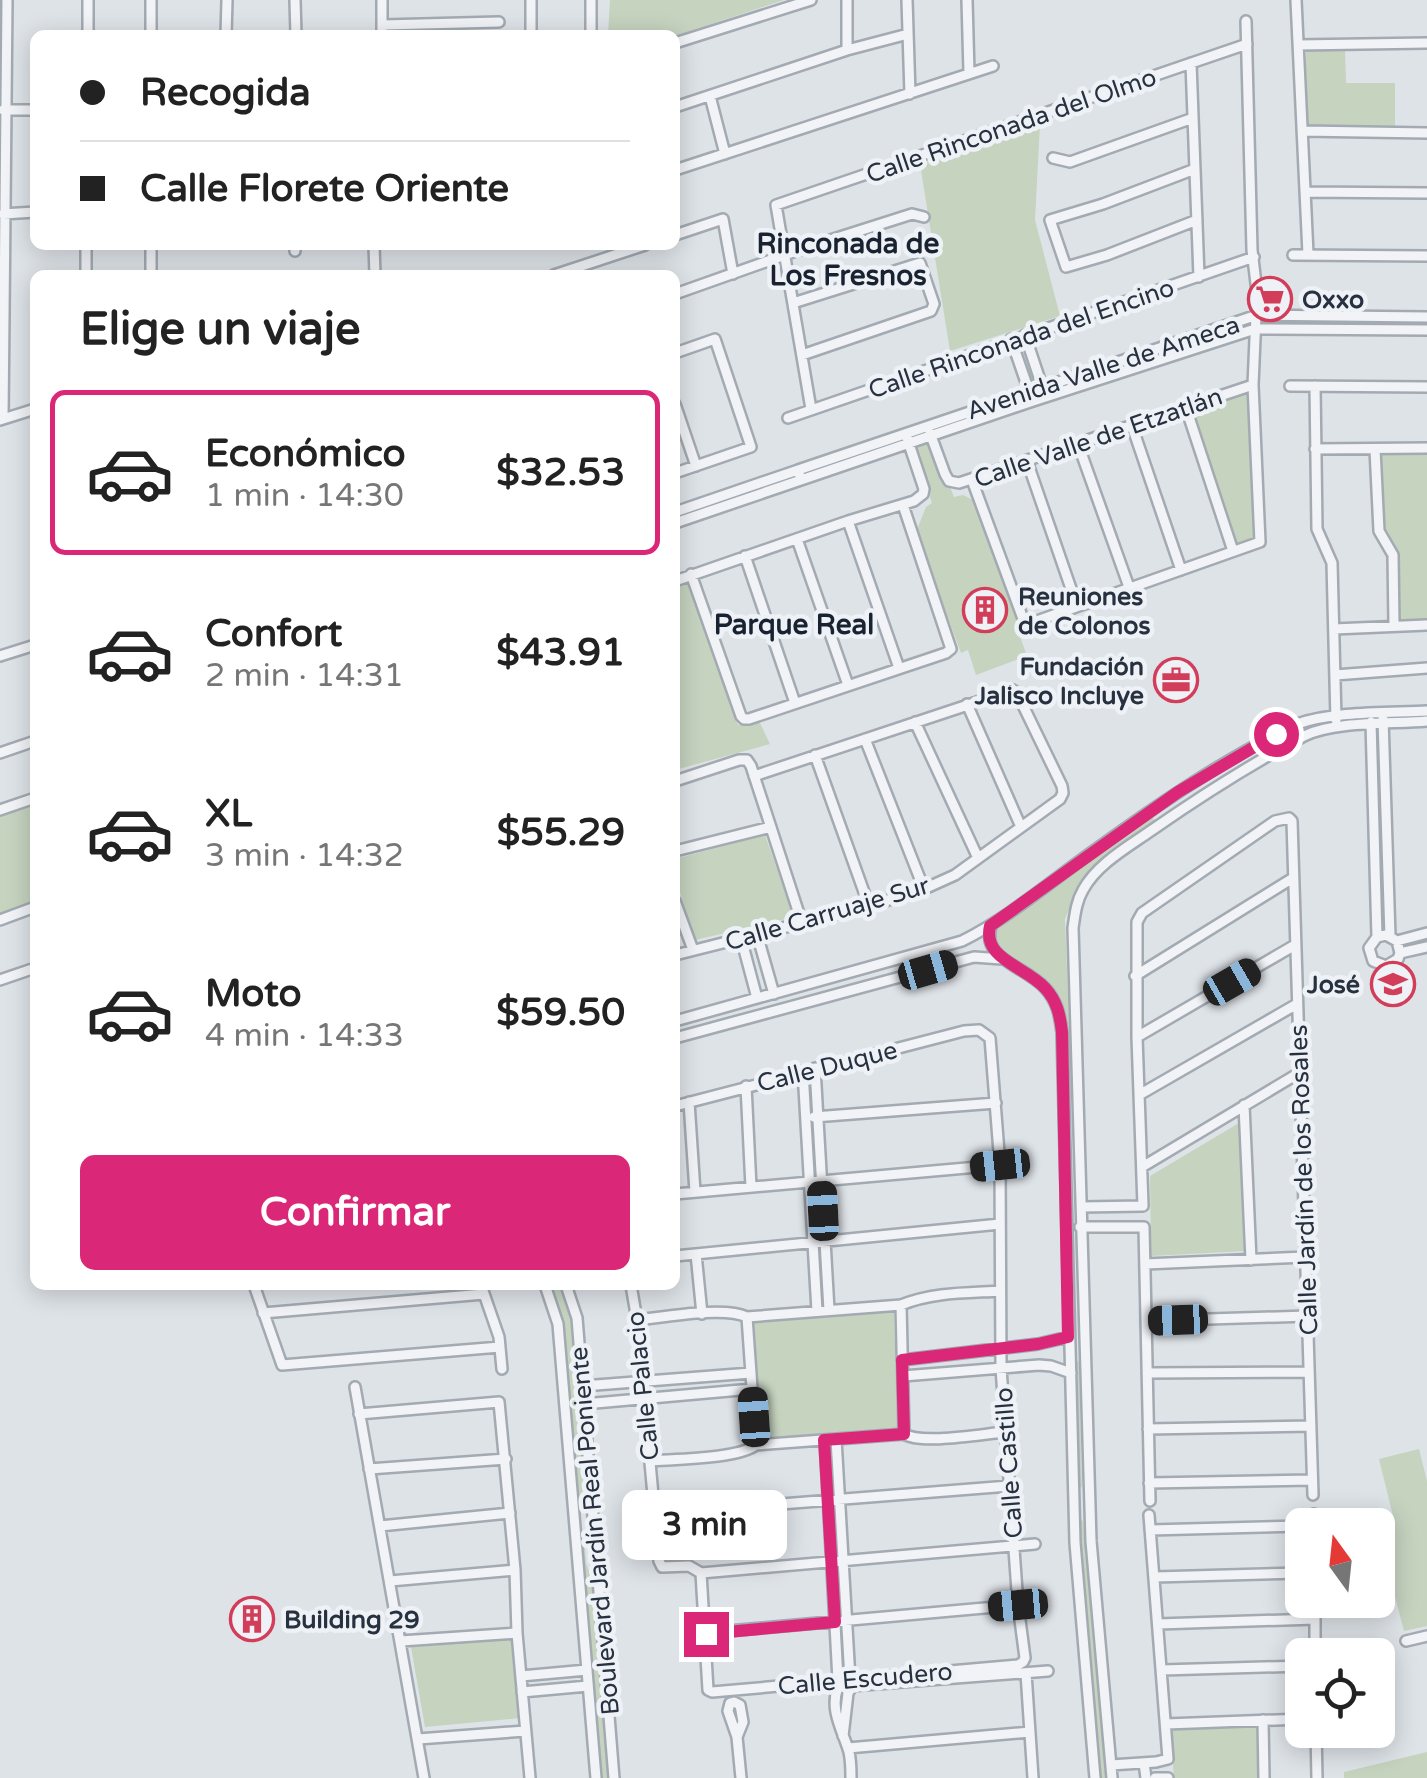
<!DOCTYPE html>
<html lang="es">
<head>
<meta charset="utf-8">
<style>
	body { margin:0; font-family:"Varela Round",sans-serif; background:#f2f2f2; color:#222; height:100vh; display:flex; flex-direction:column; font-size:38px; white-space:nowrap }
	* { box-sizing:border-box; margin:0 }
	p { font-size:32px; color:#767676 }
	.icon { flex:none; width:55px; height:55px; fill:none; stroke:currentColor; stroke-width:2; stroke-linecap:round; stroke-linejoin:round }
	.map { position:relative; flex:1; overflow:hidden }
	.panel { position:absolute; left:30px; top:270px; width:650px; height:1020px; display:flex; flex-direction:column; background:#fff; border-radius:15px; box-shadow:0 5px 25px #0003 }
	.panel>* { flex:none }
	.hud { position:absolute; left:30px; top:30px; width:650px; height:220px; border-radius:15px; box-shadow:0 5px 25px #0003; display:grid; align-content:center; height:220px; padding:0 50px; background:#fff }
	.needle { width:65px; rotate:345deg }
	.fabs { position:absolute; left:1285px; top:1508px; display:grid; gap:20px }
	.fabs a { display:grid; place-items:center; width:110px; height:110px; border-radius:15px; background:#fff; box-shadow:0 5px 25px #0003; font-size:50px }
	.end { position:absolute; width:45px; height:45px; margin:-22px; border:12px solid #db2777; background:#fff; box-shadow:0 0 0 5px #fff }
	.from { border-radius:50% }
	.bubble { position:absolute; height:70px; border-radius:15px; background:#fff; box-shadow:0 5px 25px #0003; font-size:32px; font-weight:800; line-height:70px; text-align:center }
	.car { position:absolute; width:30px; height:60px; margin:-30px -15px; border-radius:12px; box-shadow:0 0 8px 2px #0007; background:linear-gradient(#222 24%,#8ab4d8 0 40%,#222 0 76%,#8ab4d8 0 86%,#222 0) }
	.hud b { display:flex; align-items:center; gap:35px; height:95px; font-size:38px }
	.hud b+b { border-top:2px solid #e0e0e0 }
	.hud i { width:25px; height:25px; background:#222 }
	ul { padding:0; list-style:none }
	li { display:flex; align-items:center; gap:30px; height:165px; margin:0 20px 15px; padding:0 30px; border:5px solid transparent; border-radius:15px }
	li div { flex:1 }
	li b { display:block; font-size:38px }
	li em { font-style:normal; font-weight:800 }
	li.selected { border-color:#db2777 }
	li>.icon { width:90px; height:90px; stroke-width:1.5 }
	h2 { padding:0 50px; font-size:45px; line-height:120px }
	.action { display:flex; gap:20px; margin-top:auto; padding:20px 50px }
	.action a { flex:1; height:115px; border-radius:15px; background:#db2777; color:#fff; font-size:40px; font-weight:800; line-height:115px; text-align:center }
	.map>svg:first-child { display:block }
	.green { fill:#c5d3bf }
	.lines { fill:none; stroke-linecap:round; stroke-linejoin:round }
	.minor-casing { stroke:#a3aab2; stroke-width:14 }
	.minor { stroke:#f1f3f7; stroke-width:9 }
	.route { stroke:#db2777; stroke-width:12 }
	.labels { text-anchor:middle; stroke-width:9; stroke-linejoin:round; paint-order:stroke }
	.street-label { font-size:25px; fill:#273140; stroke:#eef2f6 }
	.poi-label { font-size:25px; font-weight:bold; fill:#273140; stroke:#eef2f6; text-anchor:start }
	.neighbourhood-label { font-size:28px; font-weight:bold; fill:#192231; stroke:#eef2f6 }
</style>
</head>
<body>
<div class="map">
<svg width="1427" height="1778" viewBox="0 0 1427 1778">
	<rect width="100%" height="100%" fill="#dee3e8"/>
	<!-- green -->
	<path class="green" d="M610 0H784L675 36 608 35Z
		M1345 50 1346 83H1395V129H1306V51Z
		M1040 123 1035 220 1060 316 950 351 920 164Z
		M1243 390 1249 395 1254 542 1240 546 1234 543 1189 408Z
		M932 440 954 497 963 495 981 504 1024 632 1019 634 1027 656 976 675 968 650 961 653 916 532 926 507 932 503 913 447Z
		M1378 453 1427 454V622L1397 624 1395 555 1381 531Z
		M689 580 738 725 759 721 770 744 675 770V583Z
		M35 804V903L0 915V815Z
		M1150 815 1155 820 1081 881 1065 919 1072 1099 1065 1100 1063 1032 1052 996 996 952 991 927Z
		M765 835 794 917 695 940 675 877V859Z
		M1239 1123 1246 1251 1151 1256 1150 1176Z
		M549 1285H561L573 1318 588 1512 580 1511 561 1321Z
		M894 1312 897 1428 762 1439 754 1323Z
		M1079 1361 1082 1487 1079 1488 1072 1364Z
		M1419 1449 1427 1481V1626L1404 1631 1378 1532V1529L1395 1524 1379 1459Z
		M1079 1519 1083 1521 1106 1778H1098L1076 1523Z
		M584 1533 586 1563 592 1579 609 1778H599L578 1536Z
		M513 1639 520 1718 425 1727 411 1647Z
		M1259 1725 1260 1778H1174L1170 1728Z
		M1427 1752V1778H1344V1772Z"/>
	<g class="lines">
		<defs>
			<path id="minor" d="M295 0 296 35
				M531 0V35
				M847 0V50
				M907 0 910 94
				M967 0 969 73
				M1296 0 1308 254
				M383 25 499 22
				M88 35V0
				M151 35V0
				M226 35 227 0
				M382 35V0
				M591 35V0
				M675 43 811 0
				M1298 45 1427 43
				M1191 63 1199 277
				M710 96 725 154
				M675 107 847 50 908 34
				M3 110H35
				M1302 131 1427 133
				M1053 158 1070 162 1193 118
				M1195 169 1103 204 1050 220 1066 267 1107 255 1197 220
				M675 170 993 66
				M1305 192 1427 193
				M3 214 35 212
				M675 235 723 219 733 274
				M151 245V275
				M374 245 375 275
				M295 251V245
				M1293 255 1427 256
				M86 275V245
				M554 275 645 245
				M675 294 799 250 912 214 924 217
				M793 303 920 263 934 304 931 311 802 355
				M1025 335 1043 389
				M1011 339 1030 394
				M675 353 715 339 751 447 675 473
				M1290 386 1427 387
				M1315 386 1317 529 1332 563 1336 720
				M675 404 696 466
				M1186 408 1233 551
				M811 409 776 205 1247 44
				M788 418 1254 257
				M3 419 7 0
				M0 420 35 409
				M1132 426 1181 570
				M930 433 945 474 949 481 959 483 1253 385
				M1078 444 1129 587
				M1315 449 1427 448
				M1375 449 1379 531 1393 555 1394 626
				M1027 461 1077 606
				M801 480 798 470 1257 315 1427 317
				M972 480 1022 616 1025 621 1031 623 1260 542 1253 385 1257 292 1252 250 1246 21
				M675 512 798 470
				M848 521 899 668
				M675 523 1033 401 1255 329 1427 330
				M797 539 848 685
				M745 556 795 703
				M691 574 741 716 744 719H749L946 653 951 649 903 505
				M675 581 848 521 914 501 923 494 924 489 907 438
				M1334 629 1427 625
				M0 656 35 645
				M1335 675 1427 668
				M967 704 1021 827
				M1383 719 1390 936
				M915 722 978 858
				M1371 722 1377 937
				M865 739 924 889
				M0 753 35 741
				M815 755 869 906
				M675 781 739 760H747L751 766 802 923
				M0 810 35 798
				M675 851 771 827
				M675 901 693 950
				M0 920 35 907
				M991 927C981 959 1025 966 1045 988 1057 1001 1060 1015 1062 1033L1075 1543 1095 1778
				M757 934 774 994
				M741 938 757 998
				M1397 941 1427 933
				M1400 953 1397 941 1386 935 1377 937 1369 948 1373 961 1386 966 1398 959 1400 953 1427 947
				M675 955 869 906 924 889 955 875 1060 799 1063 793 1062 786 1017 693 1013 690 754 776
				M1135 976 1293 878
				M0 980 35 968
				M675 1021 962 941C1010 917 1051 881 1095 850 1160 803 1226 758 1297 724 1334 711 1388 713 1427 711
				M1137 1037 1295 945
				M675 1038 963 960 974 957 1002 959
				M815 1068 829 1310
				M803 1071 817 1311
				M746 1086 751 1187
				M1139 1095 1297 1004
				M689 1102 695 1192
				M1244 1105 1251 1260
				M814 1117 996 1103
				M1142 1167 1299 1073
				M675 1194 1000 1165
				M1082 1207 1143 1206 1137 1037V922L1142 913 1275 821 1289 818 1292 821 1313 1495
				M1080 1227H1144L1150 1501
				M696 1254 702 1314
				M675 1256 1000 1224
				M1145 1264 1305 1257
				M254 1285 282 1365 500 1347
				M481 1285 499 1337 502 1369
				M545 1285 558 1324 596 1778
				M566 1285 577 1318 614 1778
				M631 1285 637 1320 659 1561 662 1567 689 1566 701 1573 708 1690 712 1692 1018 1665 1023 1662 1025 1658 1018 1605 1001 1368 1000 1165 990 1038 979 1030 964 1031 675 1106
				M901 1305 904 1434
				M263 1313 484 1294
				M747 1317 756 1445
				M637 1320C665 1317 724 1306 747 1317L901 1305C933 1292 967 1293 1000 1291
				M1146 1321 1307 1316
				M902 1360 1038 1344 1068 1337
				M1147 1373 1309 1372
				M903 1376 1039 1365 1051 1366 1071 1373
				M583 1386 751 1373
				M355 1387 424 1778
				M584 1404 752 1389
				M359 1414 499 1402 515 1570 517 1633 530 1778
				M1148 1429 1311 1426
				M836 1439 850 1679
				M825 1440 838 1680
				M650 1461C675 1459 738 1459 756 1445L904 1434C921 1445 982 1434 1005 1432
				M369 1469 506 1459
				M1149 1483 1312 1480
				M655 1514 1009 1486
				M1314 1514V1525
				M380 1526 510 1513
				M1150 1530 1302 1526
				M701 1573 1035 1544
				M1155 1577 1302 1573
				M390 1581 515 1570
				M1315 1600V1655
				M1158 1624 1315 1619
				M706 1633 1018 1605
				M401 1641 517 1633
				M1406 1641 1427 1636
				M1162 1670 1302 1666
				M1026 1673 1033 1778
				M521 1676 587 1670
				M522 1692 588 1686
				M734 1702 740 1705 743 1722 737 1737 728 1711 730 1703Z
				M1263 1720 1264 1778
				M1166 1724 1302 1719
				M1316 1730 1317 1778
				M843 1736 848 1693 853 1685
				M737 1737 741 1778
				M418 1739 525 1731
				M848 1748 1030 1732
				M1144 1763 1146 1778
				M1111 1765 1156 1762 1168 1759 1149 1515
				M851 1778C851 1769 851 1761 849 1752 843 1731 829 1710 838 1687L1048 1671
				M1112 1778 1091 1541 1073 928C1075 915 1076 902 1083 890 1097 864 1128 847 1152 830 1201 796 1251 764 1304 736 1334 721 1392 724 1427 721
				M1155 1778H1168"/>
		</defs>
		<!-- minor casing -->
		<use href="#minor" class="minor-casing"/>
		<!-- minor -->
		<use href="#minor" class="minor"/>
	</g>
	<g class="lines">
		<!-- route -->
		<path class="route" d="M706 1634 835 1622 824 1440 904 1434 902 1360 1038 1344 1068 1337 1062 1032C1060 1015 1057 1001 1045 988 1025 966 982 959 990 926L1178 792 1276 734"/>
	</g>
	<!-- icons -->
	<defs>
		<symbol id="supermarket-ring" viewBox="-11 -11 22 22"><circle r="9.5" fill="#eef2f6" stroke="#d23e5a" stroke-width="1.5"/><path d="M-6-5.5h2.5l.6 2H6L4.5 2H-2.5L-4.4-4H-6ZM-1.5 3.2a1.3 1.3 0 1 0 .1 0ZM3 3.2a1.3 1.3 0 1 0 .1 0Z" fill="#d23e5a"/></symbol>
		<symbol id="building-ring" viewBox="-11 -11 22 22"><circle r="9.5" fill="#eef2f6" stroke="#d23e5a" stroke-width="1.5"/><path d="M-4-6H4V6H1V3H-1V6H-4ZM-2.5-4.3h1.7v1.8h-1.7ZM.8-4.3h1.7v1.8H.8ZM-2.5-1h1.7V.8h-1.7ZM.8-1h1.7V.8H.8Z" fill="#d23e5a"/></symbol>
		<symbol id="office-ring" viewBox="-11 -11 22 22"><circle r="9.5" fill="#eef2f6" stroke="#d23e5a" stroke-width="1.5"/><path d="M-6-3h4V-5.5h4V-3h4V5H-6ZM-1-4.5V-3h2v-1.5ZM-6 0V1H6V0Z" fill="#d23e5a"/></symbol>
		<symbol id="school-ring" viewBox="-11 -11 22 22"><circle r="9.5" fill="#eef2f6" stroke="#d23e5a" stroke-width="1.5"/><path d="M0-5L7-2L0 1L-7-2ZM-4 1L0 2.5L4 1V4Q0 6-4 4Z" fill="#d23e5a"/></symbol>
	</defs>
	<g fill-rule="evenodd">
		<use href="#supermarket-ring" x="1245" y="274" width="50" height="50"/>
		<use href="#building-ring" x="960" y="585" width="50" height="50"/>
		<use href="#office-ring" x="1151" y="655" width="50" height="50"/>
		<use href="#school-ring" x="1368" y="959" width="50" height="50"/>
		<use href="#building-ring" x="227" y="1594" width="50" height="50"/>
	</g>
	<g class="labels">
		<!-- street labels -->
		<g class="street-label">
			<text transform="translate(1011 125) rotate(-19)" y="9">Calle Rinconada del Olmo</text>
			<text transform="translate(1021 338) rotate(-19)" y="9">Calle Rinconada del Encino</text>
			<text transform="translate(1103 367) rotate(-18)" y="9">Avenida Valle de Ameca</text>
			<text transform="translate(1098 437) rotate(-19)" y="9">Calle Valle de Etzatlán</text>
			<text transform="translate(827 913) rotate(-16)" y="9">Calle Carruaje Sur</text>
			<text transform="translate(827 1066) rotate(-14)" y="9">Calle Duque</text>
			<text transform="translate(1303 1180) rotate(-92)" y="9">Calle Jardín de los Rosales</text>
			<text transform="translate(642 1386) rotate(-96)" y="9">Calle Palacio</text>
			<text transform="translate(1008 1463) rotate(-94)" y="9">Calle Castillo</text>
			<text transform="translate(594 1531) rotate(-95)" y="9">Boulevard Jardín Real Poniente</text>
			<text transform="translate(865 1678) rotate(-5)" y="9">Calle Escudero</text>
		</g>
		<!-- poi labels -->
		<g class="poi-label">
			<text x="1302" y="308">Oxxo</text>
			<text x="1018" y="605">Reuniones<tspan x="1018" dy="29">de Colonos</tspan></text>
			<text x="1144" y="675" text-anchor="end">Fundación<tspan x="1144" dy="29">Jalisco Incluye</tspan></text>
			<text x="1360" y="993" text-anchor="end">José</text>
			<text x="284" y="1628">Building 29</text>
		</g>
		<!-- neighbourhood labels -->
		<g class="neighbourhood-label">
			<text x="848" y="253">Rinconada de<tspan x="848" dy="32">Los Fresnos</tspan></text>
			<text x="794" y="634">Parque Real</text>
		</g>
	</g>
</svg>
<div class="fabs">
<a><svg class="needle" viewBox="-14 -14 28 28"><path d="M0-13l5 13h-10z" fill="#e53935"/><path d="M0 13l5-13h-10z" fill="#767676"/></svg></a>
<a><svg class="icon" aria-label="locate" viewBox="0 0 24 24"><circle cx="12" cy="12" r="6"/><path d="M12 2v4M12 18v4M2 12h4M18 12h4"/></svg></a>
</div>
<i class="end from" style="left:1276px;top:734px"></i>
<i class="end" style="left:706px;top:1634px"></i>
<div class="bubble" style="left:622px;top:1490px;width:165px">3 min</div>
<i class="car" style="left:928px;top:970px;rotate:74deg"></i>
<i class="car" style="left:1232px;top:982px;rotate:60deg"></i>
<i class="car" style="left:1000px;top:1165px;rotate:264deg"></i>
<i class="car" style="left:823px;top:1211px;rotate:357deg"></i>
<i class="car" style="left:1178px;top:1320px;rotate:268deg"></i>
<i class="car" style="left:754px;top:1417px;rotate:356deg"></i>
<i class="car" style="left:1018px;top:1605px;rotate:265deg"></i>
<div class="hud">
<b><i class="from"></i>Recogida</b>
<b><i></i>Calle Florete Oriente</b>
</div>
<section class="panel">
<h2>Elige un viaje</h2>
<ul>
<li class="selected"><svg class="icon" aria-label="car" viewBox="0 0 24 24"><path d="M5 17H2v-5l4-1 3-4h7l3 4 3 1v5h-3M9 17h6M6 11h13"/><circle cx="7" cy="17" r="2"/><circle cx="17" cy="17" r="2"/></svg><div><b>Económico</b><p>1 min · 14:30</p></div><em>$32.53</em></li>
<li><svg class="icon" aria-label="car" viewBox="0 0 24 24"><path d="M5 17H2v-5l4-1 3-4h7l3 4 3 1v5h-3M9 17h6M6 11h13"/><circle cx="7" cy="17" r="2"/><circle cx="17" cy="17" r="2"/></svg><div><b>Confort</b><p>2 min · 14:31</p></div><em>$43.91</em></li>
<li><svg class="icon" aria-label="car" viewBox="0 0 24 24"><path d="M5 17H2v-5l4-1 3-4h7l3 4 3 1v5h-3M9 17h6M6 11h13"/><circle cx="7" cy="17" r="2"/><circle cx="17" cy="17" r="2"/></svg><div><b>XL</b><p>3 min · 14:32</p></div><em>$55.29</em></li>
<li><svg class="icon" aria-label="car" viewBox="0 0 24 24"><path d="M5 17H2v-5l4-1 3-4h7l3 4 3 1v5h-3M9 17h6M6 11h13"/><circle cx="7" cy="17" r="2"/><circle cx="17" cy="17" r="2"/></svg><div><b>Moto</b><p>4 min · 14:33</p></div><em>$59.50</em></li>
</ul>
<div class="action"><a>Confirmar</a></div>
</section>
</div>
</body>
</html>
